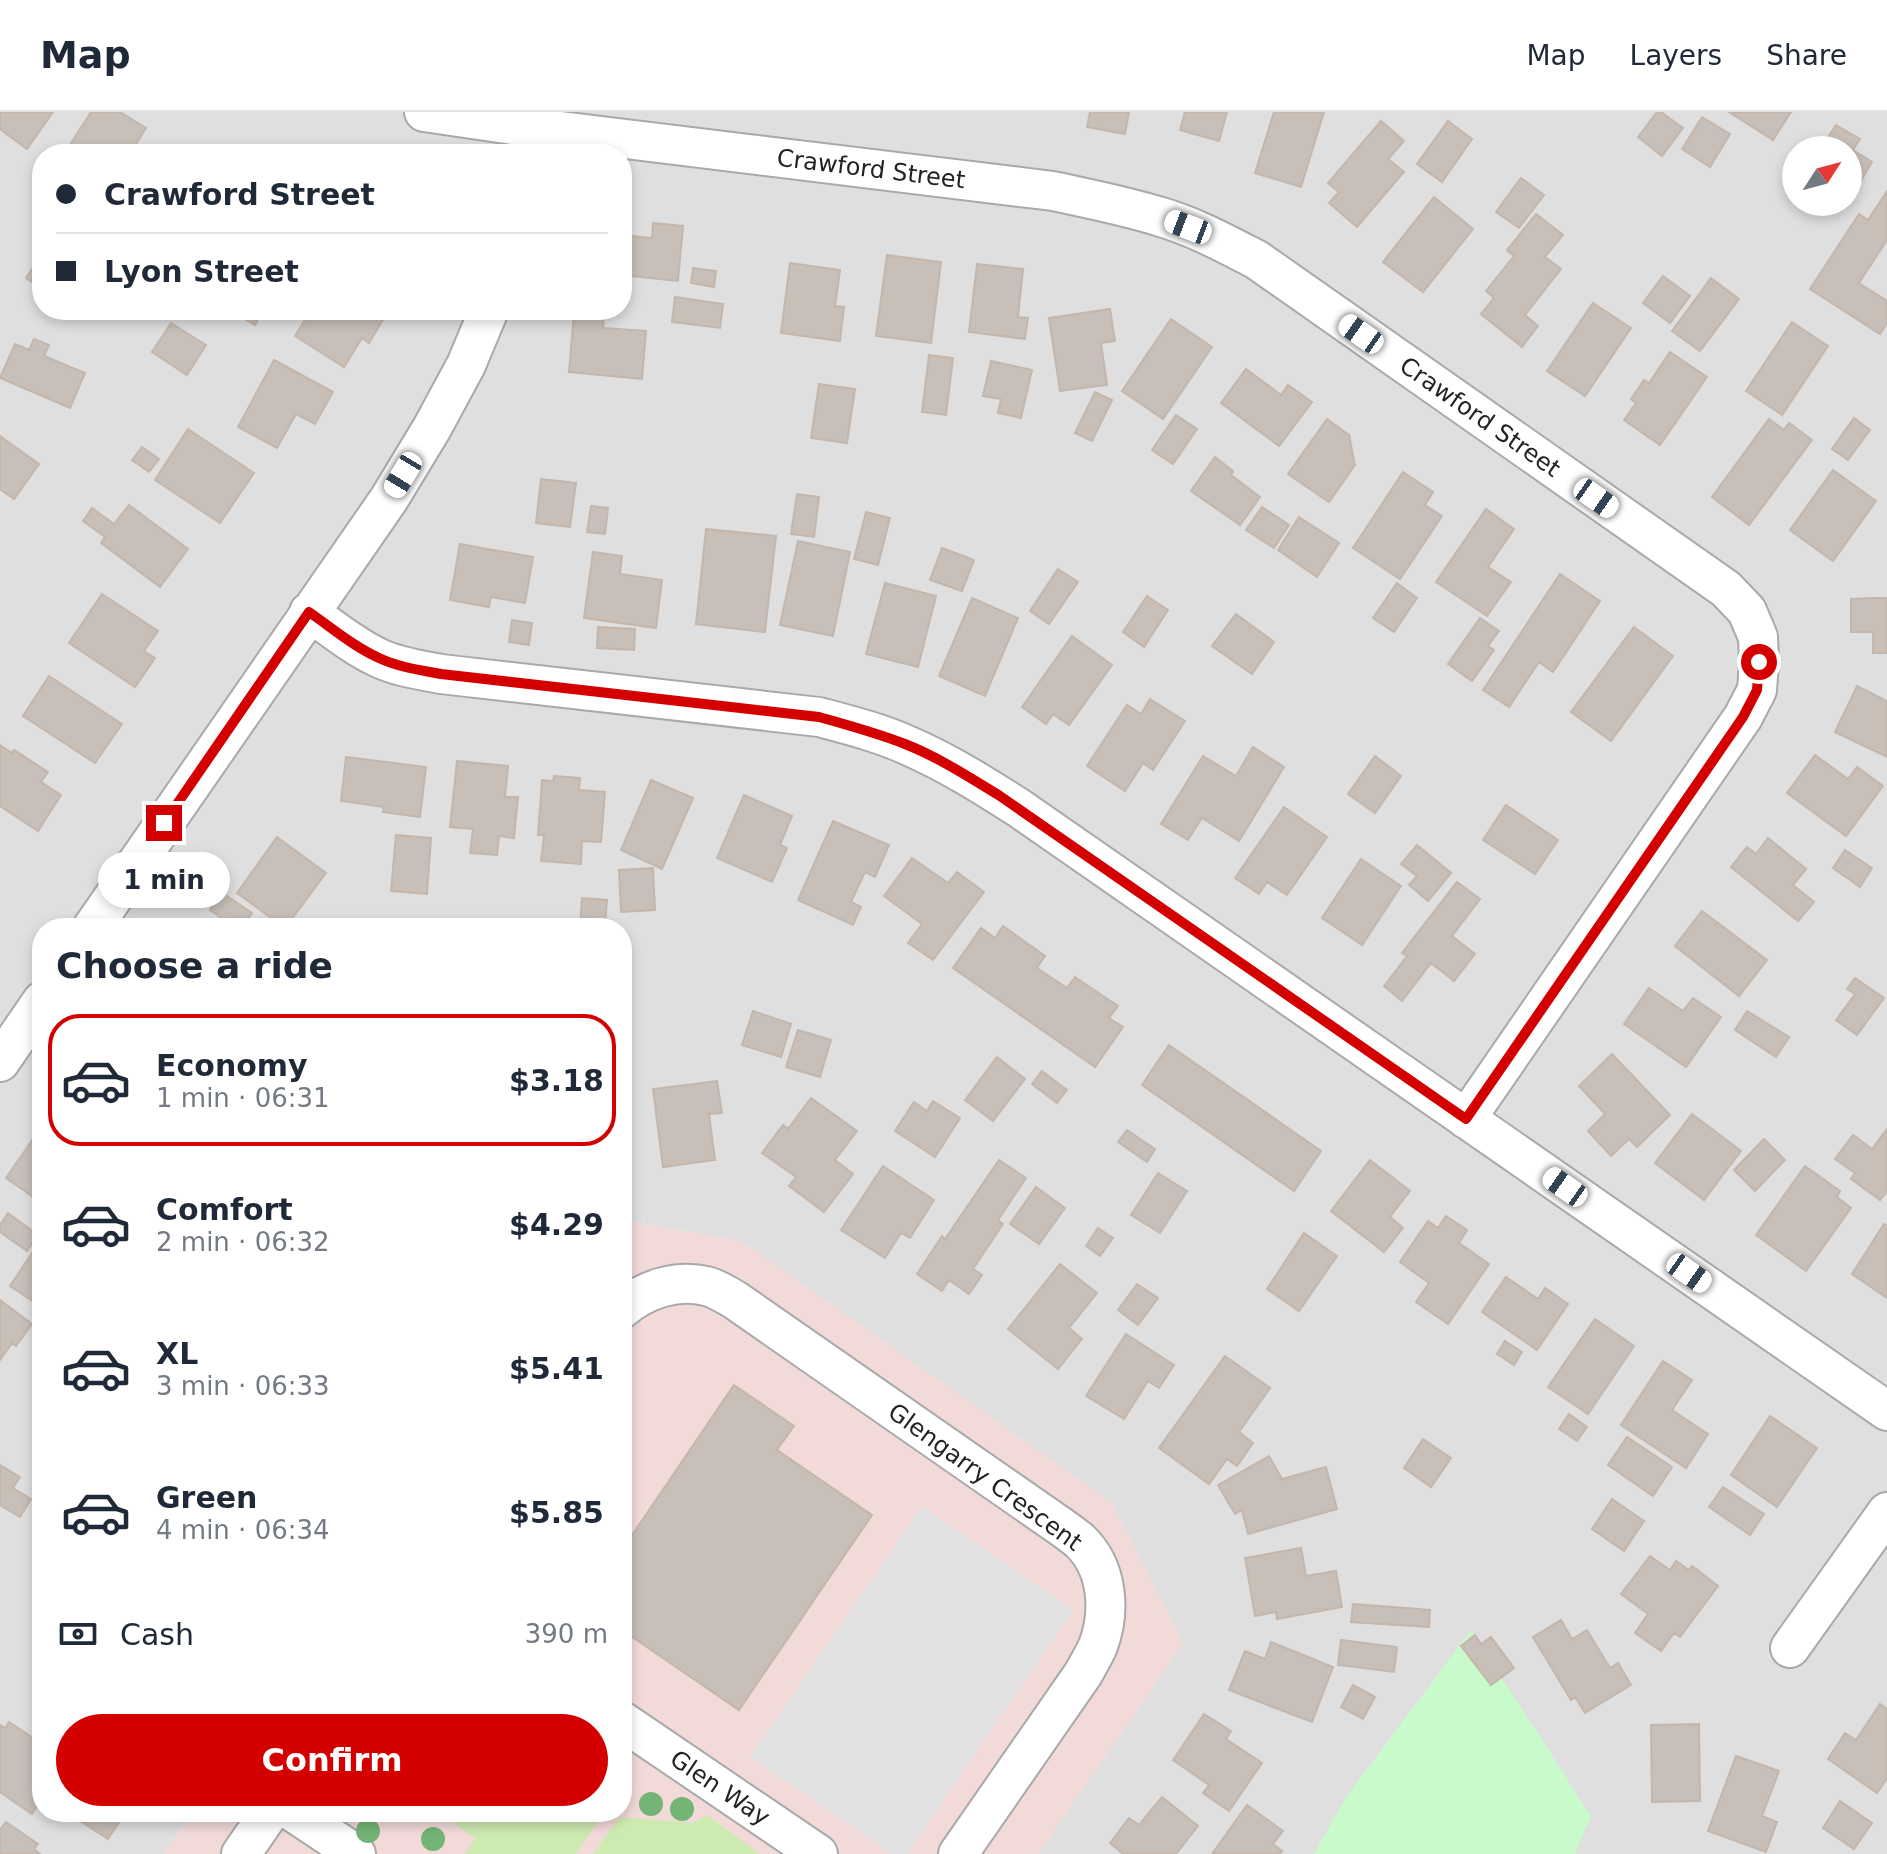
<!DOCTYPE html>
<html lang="en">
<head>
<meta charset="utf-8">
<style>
	body { margin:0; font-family:"DejaVu Sans",sans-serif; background:#f6f6f7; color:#1f2937; height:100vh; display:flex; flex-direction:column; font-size:30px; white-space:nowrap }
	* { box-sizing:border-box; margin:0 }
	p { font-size:26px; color:#747a83 }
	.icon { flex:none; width:44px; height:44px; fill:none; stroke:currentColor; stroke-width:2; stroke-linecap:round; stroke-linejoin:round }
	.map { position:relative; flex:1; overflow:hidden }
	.drawer { position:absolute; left:32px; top:806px; width:600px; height:904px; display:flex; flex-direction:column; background:#fff; border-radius:32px; box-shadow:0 4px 12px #0003 }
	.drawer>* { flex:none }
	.hud { position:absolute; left:32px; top:32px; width:600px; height:176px; border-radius:32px; box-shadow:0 4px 12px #0003; display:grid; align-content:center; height:176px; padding:0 24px; background:#fff }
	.needle { width:52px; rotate:54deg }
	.tools { position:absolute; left:1782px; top:24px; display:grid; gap:16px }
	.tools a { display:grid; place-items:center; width:80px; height:80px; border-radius:50%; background:#fff; box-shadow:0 4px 12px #0003; font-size:40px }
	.end { position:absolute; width:36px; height:36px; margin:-18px; border:10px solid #d40000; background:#fff; box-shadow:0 0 0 4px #fff }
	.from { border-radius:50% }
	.bubble { position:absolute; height:56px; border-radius:28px; background:#fff; box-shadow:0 4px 12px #0003; font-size:26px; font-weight:600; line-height:56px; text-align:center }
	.car { position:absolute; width:24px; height:48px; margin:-24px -12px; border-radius:10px; box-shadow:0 0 6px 2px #0007; background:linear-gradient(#fff 24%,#345 0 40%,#fff 0 76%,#345 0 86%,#fff 0) }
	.hud b { display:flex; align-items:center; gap:28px; height:76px; font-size:30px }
	.hud b+b { border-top:2px solid #e0e1e3 }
	.hud i { width:20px; height:20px; background:#1f2937 }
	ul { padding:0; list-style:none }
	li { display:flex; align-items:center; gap:24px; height:132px; margin:0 16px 12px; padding:0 8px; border:4px solid transparent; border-radius:32px }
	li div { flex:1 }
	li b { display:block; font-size:30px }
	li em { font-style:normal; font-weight:600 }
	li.selected { border-color:#d40000 }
	li>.icon { width:72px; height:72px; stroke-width:1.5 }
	h2 { padding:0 24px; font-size:36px; line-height:96px }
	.pay { display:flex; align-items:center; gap:20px; height:88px; padding:0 24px; font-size:30px }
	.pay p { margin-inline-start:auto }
	.action { display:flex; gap:16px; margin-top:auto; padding:16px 24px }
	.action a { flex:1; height:92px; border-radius:48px; background:#d40000; color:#fff; font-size:32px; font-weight:600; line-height:92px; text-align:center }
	header { display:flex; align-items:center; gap:48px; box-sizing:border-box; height:112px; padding:0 40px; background:#fff; border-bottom:2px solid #e0e1e3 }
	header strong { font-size:38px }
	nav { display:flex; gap:44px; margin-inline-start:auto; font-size:28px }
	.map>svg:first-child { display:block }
	.residential { fill:#e0dfdf; fill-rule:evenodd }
	.commercial { fill:#f2dad9 }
	.grass { fill:#cdebb0 }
	.park { fill:#c8facc }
	.parking { fill:#e2e2e2 }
	.building { fill:#c7bfb8; stroke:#c4b6ab; stroke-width:2 }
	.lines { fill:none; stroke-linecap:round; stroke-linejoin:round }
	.minor-casing { stroke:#a9a9a9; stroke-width:42 }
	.minor { stroke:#fff; stroke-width:38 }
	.tree { fill:#74b475 }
	.route { stroke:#d40000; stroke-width:10 }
	.labels { text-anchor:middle; stroke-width:6; stroke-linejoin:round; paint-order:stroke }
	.street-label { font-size:24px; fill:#222; stroke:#fff }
</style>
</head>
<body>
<header>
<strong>Map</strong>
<nav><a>Map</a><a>Layers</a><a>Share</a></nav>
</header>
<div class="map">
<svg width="1887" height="1742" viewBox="0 0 1887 1742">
	<rect width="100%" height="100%" fill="#f2efe9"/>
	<!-- residential -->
	<path class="residential" d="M0 0H1887V1742H1038L1183 1531 1111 1390 743 1130 630 1109 622 1115V816H42V1700H194L163 1742H0ZM1796 38H1848V90H1796ZM42 42H622V198H42Z"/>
	<!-- commercial -->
	<path class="commercial" d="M629 1109 743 1130 1111 1390 1183 1531 1038 1742H163L194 1700H622V1115Z"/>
	<!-- grass -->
	<path class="grass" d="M450 1700H604L575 1742H465L475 1726 455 1712Z
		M707 1703 760 1742H593L620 1705 693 1711Z"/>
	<!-- park -->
	<path class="park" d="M1471 1518 1591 1704 1575 1742H1314L1346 1685Z"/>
	<!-- parking -->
	<path class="parking" d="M922 1394 1073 1498 907 1742H892L750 1645Z"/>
	<!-- building -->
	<path class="building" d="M0 0H53L27 37 0 17Z
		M91 0H120L146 16 130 42H64Z
		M1090 0H1129L1125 22 1087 15Z
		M1185 0H1227L1219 29 1180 18Z
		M1274 0H1324L1301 75 1255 61Z
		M1657 0H1661L1683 16 1662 44 1638 25Z
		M1729 0H1791L1773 28Z
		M1702 5 1730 22 1710 55 1682 37Z
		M1381 9 1404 29 1388 47 1404 60 1357 115 1329 91 1339 80 1328 71Z
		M1448 9 1472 27 1442 70 1417 52Z
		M1836 13 1860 27 1853 38 1872 50 1849 89 1848 38H1820Z
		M1521 66 1544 83 1519 116 1496 100Z
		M1887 79V128L1859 171 1887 189V211L1880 222 1810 177 1859 102 1868 108Z
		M1434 85 1473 117 1423 180 1383 150Z
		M1536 102 1563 123 1545 145 1561 157 1525 203 1538 214 1522 235 1481 202 1494 186 1486 179 1514 144 1507 138Z
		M653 111 683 114 678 169 622 163V123L652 126Z
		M42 142V177L26 166Z
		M887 143 941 150 931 231 876 224Z
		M790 151 840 158 835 194 844 195 840 229 781 221Z
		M977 152 1023 157 1018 205 1028 206 1025 227 969 220Z
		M693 156 716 159 714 175 691 171Z
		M1663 164 1690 184 1670 211 1643 191Z
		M1711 166 1739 187 1700 239 1672 219Z
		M675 185 723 192 720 216 672 210Z
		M1593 191 1631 216 1585 284 1547 259Z
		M1110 197 1115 229 1101 231 1107 273 1060 279 1049 206Z
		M230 198H263L255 213Z
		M311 198 320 202 322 198H382L379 203 384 206 369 231 362 226 344 255 295 224Z
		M574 199 604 202 603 216 646 219 642 267 569 260Z
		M1171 207 1212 235 1163 307 1122 279Z
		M1792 210 1828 234 1782 303 1746 279Z
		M171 211 206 233 187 263 152 240Z
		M34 227 49 233 44 244 85 261 70 296 0 266 15 232 29 238Z
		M1670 240 1707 265 1660 333 1624 308 1636 291 1631 287 1644 268 1649 271Z
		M929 243 953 246 946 303 922 300Z
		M274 248 333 280 315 312 296 302 277 336 238 315Z
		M991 249 1032 258 1021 306 998 301 1001 287 983 284Z
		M1246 257 1281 283 1288 273 1312 290 1279 334 1221 291Z
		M819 272 855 277 847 331 811 326Z
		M1095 280 1112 288 1092 329 1075 321Z
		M1176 303 1197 317 1173 352 1152 338Z
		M1854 306 1870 318 1848 348 1832 337Z
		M1327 307 1349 323 1355 353 1329 390 1288 362Z
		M1769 307 1784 318 1789 311 1812 328 1749 413 1712 385Z
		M188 317 254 361 220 411 155 368Z
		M0 324 39 352 14 387 0 377Z
		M142 335 159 347 149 360 132 348Z
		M1215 345 1233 359 1231 363 1260 385 1240 413 1191 379Z
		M1833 358 1876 389 1833 449 1790 418Z
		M1403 360 1433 380 1425 393 1442 404 1400 467 1353 436Z
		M541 367 576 371 570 415 536 411Z
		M797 382 819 385 814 425 791 422Z
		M129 393 188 437 160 475 101 431 105 425 83 409 92 396 114 412Z
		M591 394 608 396 605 422 587 420Z
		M1262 395 1289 413 1274 436 1246 418Z
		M1486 397 1514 417 1488 455 1511 470 1487 504 1436 470Z
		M866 400 890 406 878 453 854 447Z
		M1299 405 1339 431 1317 465 1278 438Z
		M706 417 776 424 765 520 696 512Z
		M798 429 850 440 833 524 780 513Z
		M460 432 533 445 525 491 491 485 489 495 450 488Z
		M942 436 974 448 962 479 930 468Z
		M593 440 622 444 620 462 662 468 656 516 584 506Z
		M1058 457 1078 470 1049 512 1030 499Z
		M1560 462 1600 489 1553 560 1539 550 1509 595 1483 578Z
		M885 471 936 484 918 555 866 542Z
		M1397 471 1417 486 1394 520 1373 506Z
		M102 482 158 519 144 539 155 546 135 575 69 531Z
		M1147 484 1168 498 1144 535 1123 520Z
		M972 486 1018 506 985 584 939 564Z
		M1873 486H1887V541H1873V520H1851V487Z
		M1236 502 1274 530 1252 562 1212 534Z
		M1480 506 1499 519 1488 534 1494 538 1472 569 1448 552Z
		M512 508 532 511 529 533 509 530Z
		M598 515 635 517 634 538 597 536Z
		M1634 515 1673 544 1611 629 1571 600Z
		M1072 524 1112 553 1069 613 1053 602 1046 612 1022 595Z
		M49 564 122 612 95 651 23 604Z
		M1857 574 1887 589V645L1835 620Z
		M1150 587 1185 609 1153 658 1143 651 1125 679 1087 654 1127 593 1141 602Z
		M0 633 12 641 14 638 48 660 41 670 61 683 38 719 0 694Z
		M1253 635 1284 655 1239 729 1202 706 1188 728 1161 712 1203 644 1236 664Z
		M1815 643 1848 667 1857 655 1883 674 1846 724 1787 681Z
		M1375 644 1401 664 1375 701 1348 682Z
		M346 645 426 655 420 705 383 700 384 695 341 689Z
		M457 649 508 654 505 685H518L514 726 499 724 497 743 470 741 473 717 450 715Z
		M554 664 580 666 579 678 605 680 601 730 582 729 581 752 541 749 544 723H538L542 668 553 669Z
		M651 668 693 686 662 757 621 738Z
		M744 683 792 704 780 733 787 736 772 770 717 746Z
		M1506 693 1558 728 1535 762 1483 728Z
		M1284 695 1327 725 1287 783 1267 770 1259 782 1235 766Z
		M833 709 889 733 875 765 865 760 851 790 861 795 853 813 798 788Z
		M396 723 431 726 427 782 391 779Z
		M277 725 326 761 285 816 237 781Z
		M1768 726 1806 757 1793 773 1814 790 1798 809 1731 755 1747 735 1756 742Z
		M1417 733 1451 761 1428 789 1409 773 1417 764 1401 752Z
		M1845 738 1872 756 1860 775 1833 756Z
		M912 746 948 771 957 760 984 780 933 848 908 831 922 812 884 784Z
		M1361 747 1401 774 1362 833 1322 806Z
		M653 756 655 798 621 800 619 758Z
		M1457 770 1480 787 1452 824 1475 842 1454 869 1431 851 1402 889 1384 874 1407 844 1402 841Z
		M221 780 252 801 242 816H235L210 798Z
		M582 786 607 788 605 816H580Z
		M1702 799 1767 848 1739 884 1675 834Z
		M1003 814 1045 844 1037 856 1067 876 1075 865 1118 894 1109 906 1123 915 1095 955 953 856 981 816 995 826Z
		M1855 866 1884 886 1857 923 1836 908 1855 882 1847 877Z
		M1649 876 1683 899 1693 886 1721 905 1686 955 1624 912Z
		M753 899 791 912 781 945 742 933Z
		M1747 899 1789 925 1776 945 1735 918Z
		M798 918 831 928 820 965 786 955Z
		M1169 933 1321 1039 1294 1079 1142 973Z
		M1612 942 1670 1003 1637 1035 1629 1027 1611 1044 1588 1019 1605 1002 1579 974Z
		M997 945 1025 967 993 1009 965 988Z
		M1042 959 1067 978 1057 991 1032 972Z
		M717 969 722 1001 709 1002 715 1048 663 1055 653 977Z
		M811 986 857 1019 835 1048 853 1062 824 1100 789 1074 796 1065 762 1041 783 1013 788 1017Z
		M933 989 960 1006 935 1045 895 1019 914 990 927 999Z
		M1692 1002 1741 1039 1704 1088 1655 1051Z
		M1887 1017V1079L1880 1088 1851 1067 1855 1061 1835 1047 1853 1023 1872 1037Z
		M1127 1018 1155 1037 1147 1050 1118 1030Z
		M33 1027 42 1033V1091L6 1066Z
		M1764 1027 1785 1048 1755 1079 1734 1058Z
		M999 1048 1026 1066 998 1108 1003 1112 973 1157 982 1163 969 1182 949 1168 942 1179 917 1162 942 1124 945 1127Z
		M1370 1048 1410 1079 1390 1105 1403 1116 1384 1140 1331 1099Z
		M883 1054 934 1088 910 1126 901 1121 885 1146 841 1118Z
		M1805 1054 1840 1079 1837 1085 1851 1096 1806 1159 1756 1123Z
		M1158 1061 1187 1079 1160 1121 1131 1103Z
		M1036 1075 1065 1096 1039 1132 1010 1112Z
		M8 1101 38 1123 27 1139 0 1120V1113Z
		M1446 1104 1467 1118 1459 1131 1489 1152 1448 1212 1416 1190 1429 1171 1400 1150 1428 1109 1438 1116Z
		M1884 1112 1887 1114V1186L1852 1162Z
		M1098 1116 1113 1126 1100 1144 1086 1134Z
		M1304 1121 1337 1144 1299 1199 1267 1177Z
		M32 1141 42 1148V1185L37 1192 10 1174Z
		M1060 1152 1097 1181 1069 1216 1082 1227 1058 1257 1008 1217Z
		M1506 1165 1538 1187 1545 1176 1568 1192 1537 1238 1482 1200Z
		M1137 1172 1158 1186 1138 1213 1118 1198Z
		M0 1188 32 1212 16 1234 12 1231 0 1248Z
		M1595 1207 1634 1234 1588 1302 1548 1275Z
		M1126 1222 1174 1253 1159 1276 1148 1269 1124 1307 1086 1284Z
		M1505 1229 1522 1240 1514 1253 1497 1242Z
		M1225 1244 1270 1276 1239 1320 1253 1331 1237 1354 1227 1347 1209 1372 1159 1336Z
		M1663 1249 1692 1268 1672 1298 1708 1322 1686 1356 1621 1313Z
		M734 1273 794 1314 777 1338 872 1403 739 1598 622 1518V1438Z
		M1569 1302 1587 1315 1577 1329 1559 1317Z
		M1770 1304 1817 1336 1777 1395 1731 1363Z
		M1627 1325 1672 1355 1653 1384 1608 1353Z
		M1423 1327 1451 1346 1431 1375 1404 1356Z
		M1269 1344 1282 1367 1326 1355 1337 1397 1248 1422 1242 1398 1235 1402 1218 1373Z
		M0 1353 20 1365 13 1376 31 1387 20 1405 0 1393Z
		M1723 1375 1764 1402 1750 1423 1709 1395Z
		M1612 1387 1644 1409 1624 1439 1592 1417Z
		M1301 1436 1306 1464 1336 1459 1342 1495 1277 1507 1276 1500 1255 1504 1245 1446Z
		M1650 1444 1670 1458 1676 1449 1689 1458 1692 1454 1718 1474 1680 1525 1674 1521 1661 1539 1635 1521 1648 1502 1621 1482Z
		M1353 1492 1430 1498 1429 1515 1351 1510Z
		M1561 1508 1572 1527 1587 1518 1610 1556 1618 1551 1631 1573 1585 1601 1575 1585 1571 1588 1533 1525Z
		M1475 1523 1481 1532 1491 1525 1514 1556 1491 1573 1461 1534Z
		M1341 1528 1397 1535 1394 1560 1338 1553Z
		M1271 1530 1333 1555 1312 1610 1229 1578 1245 1539 1265 1547Z
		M1353 1573 1375 1585 1363 1607 1341 1595Z
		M1880 1592 1887 1597V1666L1877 1681 1828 1647 1845 1621 1856 1628Z
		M1204 1602 1231 1619 1226 1627 1262 1651 1229 1699 1203 1681 1209 1673 1173 1648Z
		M9 1610 42 1632V1698L37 1694 32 1702 0 1680V1613L5 1616Z
		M1699 1612 1700 1689 1652 1690 1651 1613Z
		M1736 1644 1779 1659 1762 1704 1777 1710 1766 1740 1708 1719Z
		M1162 1685 1198 1714 1176 1742H1123L1110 1731 1129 1706 1139 1713Z
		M1840 1689 1872 1711 1854 1737 1823 1716Z
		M1247 1693 1283 1719 1273 1732 1282 1739 1280 1742H1212Z
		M66 1700H126L108 1727Z
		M6 1710 38 1732 34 1737 40 1742H0V1718Z"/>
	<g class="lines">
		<defs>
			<path id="minor" d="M424 0 527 15 1053 79C1090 87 1126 94 1161 105 1195 115 1226 132 1257 148L1726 477 1747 499 1758 525 1759 550 1757 578 1743 605 1466 1007
				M309 500C332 516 353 534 379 546 398 555 420 558 441 562L819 605C849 613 881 621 909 634 948 651 983 673 1019 696L1887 1299
				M92 816 389 387 432 316 466 253 489 198
				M0 950 42 889
				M622 1197C645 1177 677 1167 706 1174 716 1176 726 1183 735 1188L1060 1414C1067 1419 1074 1424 1080 1429 1108 1456 1111 1499 1098 1534 1094 1543 1088 1553 1083 1562L958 1742
				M1790 1536 1887 1400
				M622 1609 818 1742
				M293 1700 356 1742
				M241 1742 270 1700"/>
		</defs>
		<!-- minor casing -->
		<use href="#minor" class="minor-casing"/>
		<!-- minor -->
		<use href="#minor" class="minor"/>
	</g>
	<!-- trees -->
	<g class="tree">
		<circle cx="651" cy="1692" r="12"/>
		<circle cx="682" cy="1697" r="12"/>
		<circle cx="368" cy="1719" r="12"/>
		<circle cx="433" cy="1727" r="12"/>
	</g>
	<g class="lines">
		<!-- route -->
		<path class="route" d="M164 711 309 500C332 516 353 534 379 546 398 555 420 558 441 562L819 605C848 613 877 621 905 632 938 645 969 665 1000 684L1466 1007 1743 605 1757 578 1759 550"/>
	</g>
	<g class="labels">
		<!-- street labels -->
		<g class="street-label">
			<text transform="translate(871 57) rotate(7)" y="8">Crawford Street</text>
			<text transform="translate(1480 305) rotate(35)" y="8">Crawford Street</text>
			<text transform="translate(985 1365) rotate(36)" y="8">Glengarry Crescent</text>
			<text transform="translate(720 1676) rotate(34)" y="8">Glen Way</text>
		</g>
	</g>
</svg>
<div class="tools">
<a><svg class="needle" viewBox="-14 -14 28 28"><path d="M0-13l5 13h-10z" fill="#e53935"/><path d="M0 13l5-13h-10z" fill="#747a83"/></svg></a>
</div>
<i class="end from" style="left:1759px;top:550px"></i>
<i class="end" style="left:164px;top:711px"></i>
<div class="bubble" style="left:98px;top:740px;width:132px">1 min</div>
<i class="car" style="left:1188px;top:115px;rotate:291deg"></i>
<i class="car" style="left:1361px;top:222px;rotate:305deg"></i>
<i class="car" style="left:403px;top:363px;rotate:211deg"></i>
<i class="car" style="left:1596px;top:386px;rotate:125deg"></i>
<i class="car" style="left:1565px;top:1075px;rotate:305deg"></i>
<i class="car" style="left:1689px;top:1161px;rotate:125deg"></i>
<div class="hud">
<b><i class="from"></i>Crawford Street</b>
<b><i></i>Lyon Street</b>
</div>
<section class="drawer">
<h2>Choose a ride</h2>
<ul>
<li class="selected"><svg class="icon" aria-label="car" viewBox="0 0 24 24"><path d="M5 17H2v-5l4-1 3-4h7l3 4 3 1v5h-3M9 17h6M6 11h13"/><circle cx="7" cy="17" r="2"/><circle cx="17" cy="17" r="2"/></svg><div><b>Economy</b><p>1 min · 06:31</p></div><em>$3.18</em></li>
<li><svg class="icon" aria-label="car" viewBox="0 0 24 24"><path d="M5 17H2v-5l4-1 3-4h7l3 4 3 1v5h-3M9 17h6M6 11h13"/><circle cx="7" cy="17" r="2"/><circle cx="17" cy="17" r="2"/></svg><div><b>Comfort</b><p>2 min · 06:32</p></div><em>$4.29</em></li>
<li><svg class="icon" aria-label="car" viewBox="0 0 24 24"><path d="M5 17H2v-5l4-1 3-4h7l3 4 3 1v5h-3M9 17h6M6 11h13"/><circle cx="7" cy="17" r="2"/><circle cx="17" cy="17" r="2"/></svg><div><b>XL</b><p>3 min · 06:33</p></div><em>$5.41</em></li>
<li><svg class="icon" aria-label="car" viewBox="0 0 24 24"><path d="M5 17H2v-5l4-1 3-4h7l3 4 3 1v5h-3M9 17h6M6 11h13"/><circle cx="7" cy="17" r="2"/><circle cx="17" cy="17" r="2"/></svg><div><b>Green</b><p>4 min · 06:34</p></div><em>$5.85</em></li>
</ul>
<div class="pay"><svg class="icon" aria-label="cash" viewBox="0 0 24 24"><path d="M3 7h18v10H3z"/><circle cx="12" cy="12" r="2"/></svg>Cash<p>390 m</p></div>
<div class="action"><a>Confirm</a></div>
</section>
</div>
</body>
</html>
